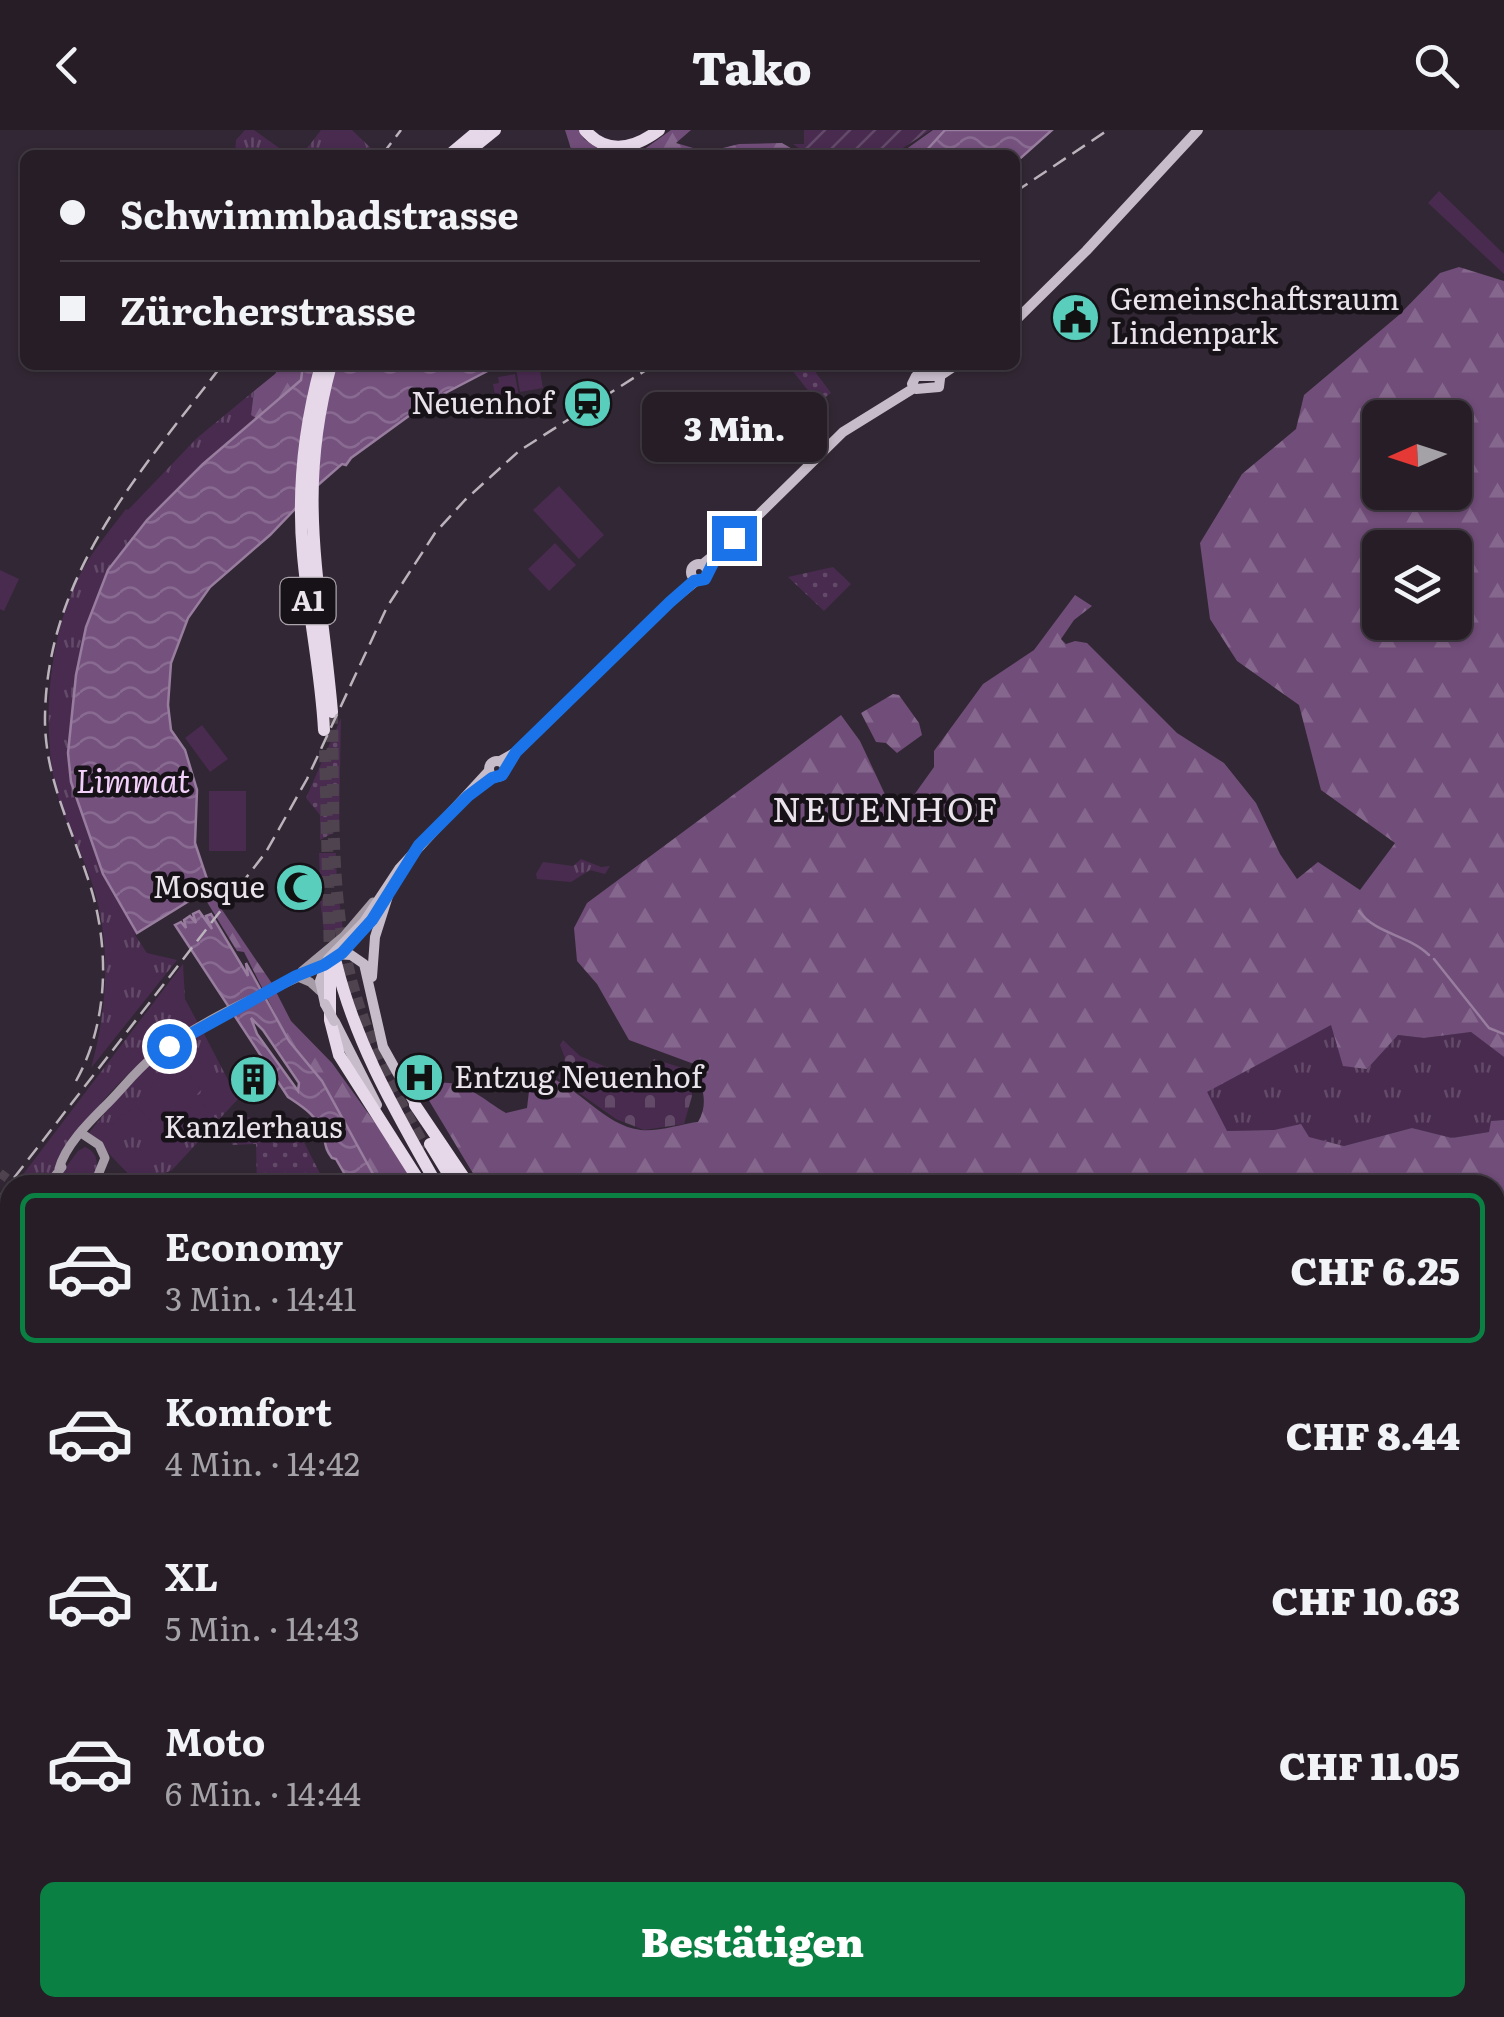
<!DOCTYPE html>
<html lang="de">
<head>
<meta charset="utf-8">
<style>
	body { margin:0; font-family:Literata,serif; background:#2e262f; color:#f1f3f6; height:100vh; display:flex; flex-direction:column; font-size:38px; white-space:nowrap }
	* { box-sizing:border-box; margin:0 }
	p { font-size:32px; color:#a4a2a7 }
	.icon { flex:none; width:55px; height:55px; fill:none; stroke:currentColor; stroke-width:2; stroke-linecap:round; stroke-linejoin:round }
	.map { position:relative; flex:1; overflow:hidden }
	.side { position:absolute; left:0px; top:1045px; width:1505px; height:842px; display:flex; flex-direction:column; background:#261d27; border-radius:30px 30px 0 0; box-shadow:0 2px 8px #0004,0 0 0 2px #423b44 }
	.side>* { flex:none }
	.guide { position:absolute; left:20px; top:20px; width:1000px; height:220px; border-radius:15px; box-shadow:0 2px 8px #0004,0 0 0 2px #423b44; display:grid; align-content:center; height:220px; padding:0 40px; background:#261d27 }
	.needle { width:65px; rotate:267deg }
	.tools { position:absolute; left:1362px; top:270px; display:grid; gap:20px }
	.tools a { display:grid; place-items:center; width:110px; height:110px; border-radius:15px; background:#261d27; box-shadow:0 2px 8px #0004,0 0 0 2px #423b44; font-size:50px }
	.end { position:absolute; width:45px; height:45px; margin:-22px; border:12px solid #1a73e8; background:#fff; box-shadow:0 0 0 5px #fff }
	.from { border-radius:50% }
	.bubble { position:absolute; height:70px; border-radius:15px; background:#261d27; box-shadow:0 2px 8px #0004,0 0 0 2px #423b44; font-size:32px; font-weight:800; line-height:70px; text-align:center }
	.guide b { display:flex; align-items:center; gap:35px; height:95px; font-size:38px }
	.guide b+b { border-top:2px solid #423b44 }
	.guide i { width:25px; height:25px; background:#f1f3f6 }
	ul { padding:18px 0 0; list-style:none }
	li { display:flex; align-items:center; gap:30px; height:150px; margin:0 20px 15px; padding:0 20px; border:5px solid transparent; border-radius:15px }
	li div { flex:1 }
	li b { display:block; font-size:38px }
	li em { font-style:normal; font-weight:800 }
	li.on { border-color:#0b8043 }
	li>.icon { width:90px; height:90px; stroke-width:1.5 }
	.action { display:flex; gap:20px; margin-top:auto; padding:20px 40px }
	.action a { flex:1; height:115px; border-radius:15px; background:#0b8043; color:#fff; font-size:40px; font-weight:800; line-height:115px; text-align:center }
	header { display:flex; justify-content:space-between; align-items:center; height:130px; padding:0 40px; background:#261d27; font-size:45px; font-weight:800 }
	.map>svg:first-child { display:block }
	.grass { fill:url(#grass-tufts) }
	.forest { fill:url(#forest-firs); fill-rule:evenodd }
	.cemetery { fill:url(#cemetery-stones) }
	.park { fill:url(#park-dots) }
	.garden { fill:url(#garden-furrows) }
	.pitch { fill:#492b50 }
	.water { fill:url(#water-waves); stroke:#987d9f; stroke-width:2.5; fill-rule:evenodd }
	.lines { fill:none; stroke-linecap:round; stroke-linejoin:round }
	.stream { stroke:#987d9f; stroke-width:2.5 }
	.secondary-tunnel { stroke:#4e434f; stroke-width:9; stroke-dasharray:9 4.5; stroke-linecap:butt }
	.highway-tunnel { stroke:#4e434f; stroke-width:12; stroke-dasharray:12 6; stroke-linecap:butt }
	.secondary { stroke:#a59ca7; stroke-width:9 }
	.primary { stroke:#c7bcc9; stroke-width:10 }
	.highway { stroke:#e6d8e9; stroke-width:12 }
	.rail { stroke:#bbb3bc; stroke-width:2.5; stroke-dasharray:15 8; stroke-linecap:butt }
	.primary-bridge { stroke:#c7bcc9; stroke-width:10 }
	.route { stroke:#1a73e8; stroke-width:12 }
	.labels { text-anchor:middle; stroke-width:9; stroke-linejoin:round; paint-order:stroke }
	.shield { fill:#171218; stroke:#aba4ac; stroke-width:2.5 }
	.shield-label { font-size:28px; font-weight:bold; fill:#eae3eb }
	.poi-label { font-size:30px; fill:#eae3eb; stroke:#171218; text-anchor:start }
	.water-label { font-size:32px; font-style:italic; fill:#f2d0fa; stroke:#171218 }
	.quarter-label { font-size:35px; letter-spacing:2.5px; fill:#eae3eb; stroke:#171218 }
</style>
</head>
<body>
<header><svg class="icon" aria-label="back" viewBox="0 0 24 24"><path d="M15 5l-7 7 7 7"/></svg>Tako<svg class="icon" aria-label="search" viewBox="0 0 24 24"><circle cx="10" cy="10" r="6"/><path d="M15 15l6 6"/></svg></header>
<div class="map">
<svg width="1504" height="1887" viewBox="0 0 1504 1887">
	<defs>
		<pattern id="grass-tufts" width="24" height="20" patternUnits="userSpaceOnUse" patternTransform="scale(2.5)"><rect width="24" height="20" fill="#492b50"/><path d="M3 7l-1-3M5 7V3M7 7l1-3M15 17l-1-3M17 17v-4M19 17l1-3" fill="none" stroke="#634a69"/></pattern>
		<pattern id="forest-firs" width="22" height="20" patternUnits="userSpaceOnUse" patternTransform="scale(2.5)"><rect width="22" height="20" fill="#714d79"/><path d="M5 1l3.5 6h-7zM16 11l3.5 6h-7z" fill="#85668c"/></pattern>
		<pattern id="cemetery-stones" width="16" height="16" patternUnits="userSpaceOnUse" patternTransform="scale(2.5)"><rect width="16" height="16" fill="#492b50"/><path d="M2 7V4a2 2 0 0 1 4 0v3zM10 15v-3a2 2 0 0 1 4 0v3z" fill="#634a69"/></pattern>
		<pattern id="park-dots" width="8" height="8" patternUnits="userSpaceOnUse" patternTransform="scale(2.5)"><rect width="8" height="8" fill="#492b50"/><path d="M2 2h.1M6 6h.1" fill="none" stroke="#634a69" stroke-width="1.8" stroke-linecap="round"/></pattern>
		<pattern id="garden-furrows" width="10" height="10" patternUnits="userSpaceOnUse" patternTransform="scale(2.5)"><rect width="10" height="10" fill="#492b50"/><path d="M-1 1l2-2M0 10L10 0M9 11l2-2" fill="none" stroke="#634a69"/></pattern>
		<pattern id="water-waves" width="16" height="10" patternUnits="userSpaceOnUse" patternTransform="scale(2.5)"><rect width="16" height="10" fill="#75517e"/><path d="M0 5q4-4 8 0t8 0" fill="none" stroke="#896a90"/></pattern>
	</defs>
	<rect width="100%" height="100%" fill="#322734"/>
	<!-- grass -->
	<path class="grass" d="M245 0H254L289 25H235L236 10Z
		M321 0H352L375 22 373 25H309L305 21Z
		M254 261 251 284 256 288 203 334 147 391 108 440 86 497 76 545 68 623 71 652 103 744 137 803 135 805 147 823 177 830 91 938C108 877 112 811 91 750 80 717 60 684 54 650 42 586 50 499 82 441 94 419 111 399 126 379L128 380 197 308Z
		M581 729 601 737 610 736 605 744 590 740 571 752 537 749 536 744 543 732 573 736Z
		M183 834 185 869 199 895C119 937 92 983 44 1055H15Z
		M1332 894 1367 939 1398 905 1424 908 1471 902 1504 927V990L1492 991 1489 1002 1452 1008 1412 998 1344 1016 1308 1007 1300 995 1274 1000 1226 1001 1206 962Z
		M202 900 238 969 172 1040 139 1055 89 1003C122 961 153 924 202 900Z
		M85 1017C102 1024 98 1042 90 1055H80L79 1052H55L78 1021Z"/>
	<!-- forest -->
	<path class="forest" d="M565 0H579L584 9 607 25H573Z
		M671 0H691L676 13 707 22 739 14 782 13 803 25H636Z
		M933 0H945L925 22 898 25Z
		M1459 137 1504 151V927L1471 902 1424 908 1398 905 1367 939 1343 936 1331 895 1207 962 1227 1001 1274 1000 1301 994 1309 1007 1344 1016 1412 998 1452 1008 1489 1002 1491 991 1504 990V1698L1495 1704V1055H480L422 959C456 941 476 965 506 983L527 978 529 961 543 945C578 955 604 996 641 1000 658 1002 681 994 698 992 710 972 701 954 694 934L629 910 597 854 577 831 574 798 587 773 841 585 860 611 889 673 914 665 934 637V621L983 554 1034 520 1075 465 1092 476 1074 490 1061 509 1066 514 1075 511 1087 513 1177 603 1224 633 1256 673 1280 724 1297 749 1318 732 1360 760 1395 713 1321 660 1299 575 1237 531 1210 489 1200 413 1242 344 1296 299 1304 265 1399 185 1440 143ZM1380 288H1455V362H1380ZM1380 418H1455V492H1380Z
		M281 235H303L302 250 256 288 251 285 254 261 275 244Z
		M893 564 899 565 919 593 922 605 897 623 886 613 876 612 861 583Z
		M214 768 271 852 291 891 332 933 399 1026 415 1055H379L322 951 289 911 244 822 237 821 207 772Z
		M10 1255V1378L0 1385V1303Z
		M10 1403V1498L0 1500V1409Z
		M10 1588V1652L4 1662 10 1665V1878H1049L1036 1884 1038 1887H0V1595Z"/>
	<!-- cemetery -->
	<path class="cemetery" d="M563 910 580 926 641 952 654 929 692 941V966L684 994 644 1000 616 989 558 948 565 928 560 915Z
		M10 1509V1588L0 1595V1510Z"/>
	<!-- park -->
	<path class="park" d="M788 235H810L831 263 818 273Z
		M833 437 851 454 824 481 788 447Z
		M341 588 339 700 320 710V685L306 668Z
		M239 982C265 995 265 1001 292 989L326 1055H257L256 1014 232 1015 231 1008 224 1003 220 1004Z"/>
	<!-- garden -->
	<path class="garden" d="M804 0H931L892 25H808L793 14H804Z"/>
	<!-- pitch -->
	<path class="pitch" d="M1439 61 1504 124V144L1428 73Z
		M539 235 543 258 520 262 516 238Z
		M515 244 520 273 497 277 493 254 499 253 498 247Z
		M559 356 604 405 579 429 533 380Z
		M555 413 576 435 549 461 528 439Z
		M0 440 19 449 4 481 0 479Z
		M202 595 228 629 210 642 185 608Z
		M209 661H246V721H209Z
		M319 723H336L337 753 320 754Z
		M339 769 343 800 324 802 320 771Z
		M177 930 201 960 195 966 200 964 205 969 202 973 214 986 186 1012 167 992 159 999 136 975 114 995 112 993Z"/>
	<!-- water -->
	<path class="water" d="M945 0H1052L1015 33V25H916L925 22Z
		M303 235H499L428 272 351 328 346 335 342 334 318 355 270 405 210 457 188 488 171 533 168 575 171 600 185 620 197 660 195 713 210 758 137 803 103 744 71 652 68 623 76 545 86 497 108 440 147 390 203 334 301 250Z
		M199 781 212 799 206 786 211 784 248 846 246 833 289 911 322 951 379 1055H351L336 1029 332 1028C325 1019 326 1015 323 1004 318 986 303 977 288 967L175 795 181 792 186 798 184 790 190 786 196 793 193 784ZM251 888 263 900 299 953 298 961 257 904Z
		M10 1144V1255L0 1303V1164Z"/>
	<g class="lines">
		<!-- stream -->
		<path class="stream" d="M1359 781C1375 804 1409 805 1429 825
			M1434 829 1489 898 1504 904
			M0 1321 10 1337
			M498 1878 511 1887"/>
		<!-- secondary-tunnel -->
		<path class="secondary-tunnel" d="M0 1043 16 1055"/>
		<!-- highway-tunnel -->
		<path class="highway-tunnel" d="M332 582C334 663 330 748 346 828 360 897 391 957 425 1018
			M325 620 330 830
			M0 1714 10 1683
			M10 1738C1 1785 3 1840 11 1887
			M32 1878 34 1887"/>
		<!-- secondary -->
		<path class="secondary" d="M302 841 344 806 373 772
			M296 846 310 852 321 862
			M81 1003 99 1015 105 1028 94 1055
			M59 1039C65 1016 88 993 104 977 121 961 134 942 153 927 204 888 267 862 325 835
			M16 1055H17
			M48 1055 62 1037
			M0 1126 10 1111"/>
		<!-- primary -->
		<path class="primary" d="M1015 191 1086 121 1198 0
			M916 246H936L940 249 939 257 916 259 912 254Z
			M938 247 956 235
			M691 442a8 8 0 1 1 16 0a8 8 0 1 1-16 0Z
			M703 434 735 408 843 302 914 258
			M489 639a8 8 0 1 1 16 0a8 8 0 1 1-16 0Z
			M500 631 516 622 670 472 697 450
			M335 824 351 825 364 834 383 917 417 978
			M372 847 375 807 388 766
			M325 874 320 851 328 829 364 792 399 739 489 641
			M335 892 377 975
			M0 1390 10 1383"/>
		<!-- highway -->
		<path class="highway" d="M585 0C607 26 635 18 659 0
			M449 25 479 0
			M464 25 495 0
			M321 235C304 297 297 361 303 425 308 483 321 541 324 600
			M331 235C295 365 321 454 332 582
			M336 833C356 915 396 982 437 1055
			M330 837V890L339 925 416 1046
			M415 975 469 1055
			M430 1014 455 1055"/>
		<!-- rail -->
		<path class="rail" d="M382 25 401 0
			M1015 62 1108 0
			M76 951C110 890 110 811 87 746 69 692 44 644 45 586 47 444 141 341 222 235
			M0 1066 266 722 307 649 387 477 435 403 465 370 519 321 654 235"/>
		<!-- primary-bridge -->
		<path class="primary-bridge" d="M325 874 334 891"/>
	</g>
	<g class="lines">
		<!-- route -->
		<path class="route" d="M169 916 296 846 324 835 342 823 372 790 419 715 468 666 492 648 502 645 516 622 670 472 694 451 705 449 713 433 734 408"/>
	</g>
	<!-- icons -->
	<defs>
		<symbol id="civic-disc" viewBox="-11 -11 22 22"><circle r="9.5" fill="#5acebd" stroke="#171218"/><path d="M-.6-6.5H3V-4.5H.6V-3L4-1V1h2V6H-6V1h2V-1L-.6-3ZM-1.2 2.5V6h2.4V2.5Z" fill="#111"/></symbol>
		<symbol id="station-disc" viewBox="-11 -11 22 22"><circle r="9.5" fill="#5acebd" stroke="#171218"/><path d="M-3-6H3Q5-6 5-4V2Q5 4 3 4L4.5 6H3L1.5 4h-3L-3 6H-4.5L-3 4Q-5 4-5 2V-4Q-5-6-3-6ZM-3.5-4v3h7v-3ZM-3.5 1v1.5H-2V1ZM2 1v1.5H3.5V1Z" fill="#111"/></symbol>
		<symbol id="mosque-disc" viewBox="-11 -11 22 22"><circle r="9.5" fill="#5acebd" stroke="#171218"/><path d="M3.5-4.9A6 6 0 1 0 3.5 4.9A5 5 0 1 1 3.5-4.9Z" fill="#111"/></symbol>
		<symbol id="hospital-disc" viewBox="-11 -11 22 22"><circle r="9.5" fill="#5acebd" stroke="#171218"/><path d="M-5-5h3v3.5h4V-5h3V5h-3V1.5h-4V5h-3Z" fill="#111"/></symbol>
		<symbol id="building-disc" viewBox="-11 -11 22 22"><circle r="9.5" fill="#5acebd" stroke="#171218"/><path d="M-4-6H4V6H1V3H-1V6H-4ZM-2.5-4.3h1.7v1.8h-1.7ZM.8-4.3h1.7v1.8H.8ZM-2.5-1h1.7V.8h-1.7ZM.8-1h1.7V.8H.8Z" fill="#111"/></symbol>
	</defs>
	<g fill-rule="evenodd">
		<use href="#civic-disc" x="1048" y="160" width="55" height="55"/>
		<use href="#station-disc" x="560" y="246" width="55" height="55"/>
		<use href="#mosque-disc" x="272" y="730" width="55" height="55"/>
		<use href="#hospital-disc" x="392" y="920" width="55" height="55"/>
		<use href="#building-disc" x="226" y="922" width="55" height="55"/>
	</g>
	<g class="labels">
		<!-- shield labels -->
		<rect class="shield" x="280.5" y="448" width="55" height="46" rx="8"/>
		<g class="shield-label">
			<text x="308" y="481">A1</text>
		</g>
		<!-- poi labels -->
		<g class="poi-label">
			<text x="1110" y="180">Gemeinschaftsraum<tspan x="1110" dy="34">Lindenpark</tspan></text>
			<text x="553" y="284" text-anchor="end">Neuenhof</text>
			<text x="265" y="768" text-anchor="end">Mosque</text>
			<text x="454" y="958">Entzug Neuenhof</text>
			<text x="253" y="1008" text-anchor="middle">Kanzlerhaus</text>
		</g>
		<!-- water labels -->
		<g class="water-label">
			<text x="133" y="663">Limmat</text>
		</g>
		<!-- quarter labels -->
		<g class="quarter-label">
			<text x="886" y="692">NEUENHOF</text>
		</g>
	</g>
</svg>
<div class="tools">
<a><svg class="needle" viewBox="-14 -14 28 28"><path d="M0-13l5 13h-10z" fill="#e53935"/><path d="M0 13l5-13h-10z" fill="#a4a2a7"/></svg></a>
<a><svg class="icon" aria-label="layers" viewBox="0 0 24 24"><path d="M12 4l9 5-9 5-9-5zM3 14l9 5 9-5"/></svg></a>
</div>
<i class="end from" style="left:169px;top:916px"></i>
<i class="end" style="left:734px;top:408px"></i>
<div class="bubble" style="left:642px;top:262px;width:185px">3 Min.</div>
<div class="guide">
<b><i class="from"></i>Schwimmbadstrasse</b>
<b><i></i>Zürcherstrasse</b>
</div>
<section class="side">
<ul>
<li class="on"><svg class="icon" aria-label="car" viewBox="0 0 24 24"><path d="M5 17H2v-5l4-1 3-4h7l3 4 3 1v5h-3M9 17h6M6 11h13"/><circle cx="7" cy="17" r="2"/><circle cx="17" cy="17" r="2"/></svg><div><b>Economy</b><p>3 Min. · 14:41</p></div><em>CHF 6.25</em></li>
<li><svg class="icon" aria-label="car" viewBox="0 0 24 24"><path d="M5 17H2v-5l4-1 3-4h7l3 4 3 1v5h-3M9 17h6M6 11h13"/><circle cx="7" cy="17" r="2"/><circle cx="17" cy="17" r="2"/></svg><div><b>Komfort</b><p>4 Min. · 14:42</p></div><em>CHF 8.44</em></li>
<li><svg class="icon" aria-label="car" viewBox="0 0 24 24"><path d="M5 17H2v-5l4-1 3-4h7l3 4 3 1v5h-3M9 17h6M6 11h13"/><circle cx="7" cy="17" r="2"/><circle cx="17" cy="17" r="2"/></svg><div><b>XL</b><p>5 Min. · 14:43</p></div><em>CHF 10.63</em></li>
<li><svg class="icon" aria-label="car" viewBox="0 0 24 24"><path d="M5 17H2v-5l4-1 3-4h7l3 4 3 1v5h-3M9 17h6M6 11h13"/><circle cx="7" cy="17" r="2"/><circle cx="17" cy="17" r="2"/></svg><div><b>Moto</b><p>6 Min. · 14:44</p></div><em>CHF 11.05</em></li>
</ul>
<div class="action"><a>Bestätigen</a></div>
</section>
</div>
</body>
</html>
